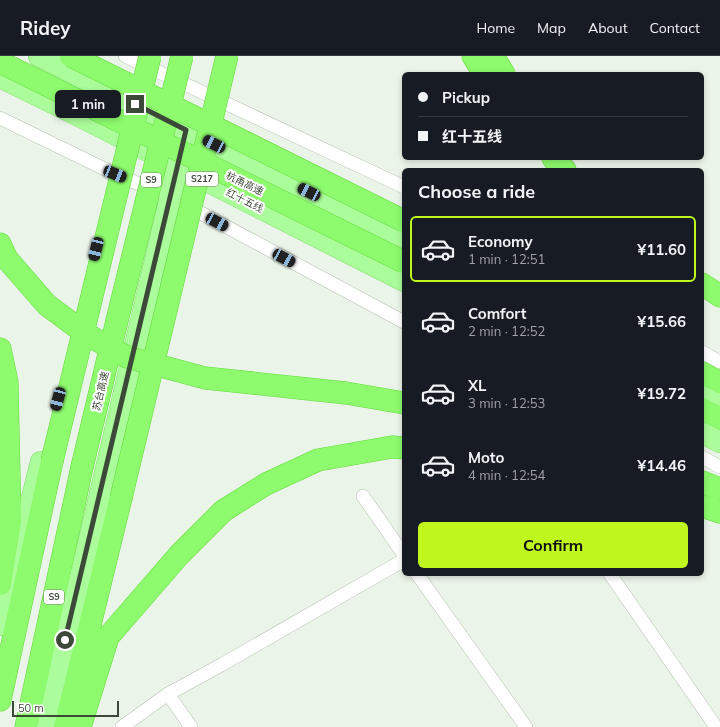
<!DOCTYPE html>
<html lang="en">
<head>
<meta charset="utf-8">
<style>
	body { margin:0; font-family:Mulish,"Noto Sans SC",sans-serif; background:#242831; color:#f1f3f6; height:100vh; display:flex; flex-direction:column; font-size:15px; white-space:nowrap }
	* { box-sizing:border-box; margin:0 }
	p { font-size:13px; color:#9ea1a6 }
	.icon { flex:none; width:22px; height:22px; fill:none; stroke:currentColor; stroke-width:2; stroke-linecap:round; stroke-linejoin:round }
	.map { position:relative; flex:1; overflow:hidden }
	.sheet { position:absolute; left:402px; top:112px; width:302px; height:408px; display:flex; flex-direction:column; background:#171b24; border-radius:6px; box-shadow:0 2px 6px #0003 }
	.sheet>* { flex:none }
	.guide { position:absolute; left:402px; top:16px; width:302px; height:88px; border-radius:6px; box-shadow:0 2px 6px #0003; display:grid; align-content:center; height:88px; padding:0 16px; background:#171b24 }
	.scale { position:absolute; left:12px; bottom:10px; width:107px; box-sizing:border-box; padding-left:4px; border:2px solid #3c4838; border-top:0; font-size:11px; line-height:14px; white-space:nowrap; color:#3c4838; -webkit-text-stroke:3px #fff; paint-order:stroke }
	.end { position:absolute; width:18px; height:18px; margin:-9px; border:5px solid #3c4838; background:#fff; box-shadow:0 0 0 2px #fff }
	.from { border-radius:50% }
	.bubble { position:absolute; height:28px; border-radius:6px; background:#171b24; box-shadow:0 2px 6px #0003; font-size:13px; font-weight:700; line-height:28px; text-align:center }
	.car { position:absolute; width:12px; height:24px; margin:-12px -6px; border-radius:5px; box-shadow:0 0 3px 1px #0007; background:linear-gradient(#222 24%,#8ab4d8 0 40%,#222 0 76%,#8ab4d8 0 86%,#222 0) }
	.guide b { display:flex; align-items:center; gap:14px; height:38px; font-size:15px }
	.guide b+b { border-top:1px solid #363941 }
	.guide i { width:10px; height:10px; background:#f1f3f6 }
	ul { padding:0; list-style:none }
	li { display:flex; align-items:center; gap:12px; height:66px; margin:0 8px 6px; padding:0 8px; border:2px solid transparent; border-radius:6px }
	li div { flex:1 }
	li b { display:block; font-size:15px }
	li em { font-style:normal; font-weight:700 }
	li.current { border-color:#bef61e }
	li>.icon { width:36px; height:36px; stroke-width:1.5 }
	h2 { padding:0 16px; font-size:18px; line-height:48px }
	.button { display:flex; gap:8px; margin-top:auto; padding:8px 16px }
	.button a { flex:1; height:46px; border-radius:6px; background:#bef61e; color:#111; font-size:16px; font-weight:700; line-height:46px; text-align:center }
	header { display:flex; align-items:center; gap:24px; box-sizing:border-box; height:56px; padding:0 20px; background:#171b24; border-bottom:1px solid #363941 }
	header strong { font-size:19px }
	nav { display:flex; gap:22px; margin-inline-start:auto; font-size:14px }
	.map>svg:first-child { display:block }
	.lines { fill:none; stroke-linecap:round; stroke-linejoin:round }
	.minor-casing { stroke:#b1c0ac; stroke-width:14 }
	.primary-casing { stroke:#80e269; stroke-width:22 }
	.motorway-casing { stroke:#65db3c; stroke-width:23 }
	.minor { stroke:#fff; stroke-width:13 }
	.primary { stroke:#abfc9a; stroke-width:21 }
	.motorway { stroke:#8dfb6d; stroke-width:22 }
	.motorway-bridge-casing { stroke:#65db3c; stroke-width:23; stroke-linecap:butt }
	.motorway-bridge { stroke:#8dfb6d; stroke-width:22 }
	.route { stroke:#3c4838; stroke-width:5 }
	.labels { text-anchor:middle; stroke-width:4; stroke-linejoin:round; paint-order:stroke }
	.shield { fill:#fff; stroke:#767f74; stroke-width:1 }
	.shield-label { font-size:9px; font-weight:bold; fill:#3c4838 }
	.street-label { font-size:10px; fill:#3c4838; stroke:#fff }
</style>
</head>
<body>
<header>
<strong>Ridey</strong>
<nav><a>Home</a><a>Map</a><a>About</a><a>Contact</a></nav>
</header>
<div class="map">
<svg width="720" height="671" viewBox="0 0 720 671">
	<rect width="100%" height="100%" fill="#ebf4e9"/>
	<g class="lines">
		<defs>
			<path id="minor" d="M125 0 404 131
				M0 62 115 118 156 135
				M186 149 404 266
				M702 296 720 306
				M702 401 720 411
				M363 440 404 499
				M417 518 526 671
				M610 518 716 671
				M168 638 191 671
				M122 671 168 638 223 608 404 504"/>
			<path id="primary" d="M39 0 404 185
				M0 21 75 58 404 225
				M702 337 720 346
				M702 377 720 386
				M0 569 41 406
				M45 671 186 74"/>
			<path id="motorway" d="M473 0 484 18
				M493 0 504 18
				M553 102 565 114
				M0 188 7 203
				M702 228 720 240
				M0 293 7 326 10 465 0 528
				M702 317 720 326
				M346 337 404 347
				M702 353 720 362
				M702 426 720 433
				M702 450 720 456
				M0 644 52 405
				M26 671 82 411
				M65 671 121 442
				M80 671 108 581 179 499 223 455 266 428 318 404 392 391 404 392"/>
		</defs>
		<!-- minor casing -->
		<use href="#minor" class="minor-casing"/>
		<!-- primary casing -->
		<use href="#primary" class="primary-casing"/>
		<!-- motorway casing -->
		<use href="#motorway" class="motorway-casing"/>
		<!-- minor -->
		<use href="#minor" class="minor"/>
		<!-- primary -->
		<use href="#primary" class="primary"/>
		<!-- motorway -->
		<use href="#motorway" class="motorway"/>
		<defs>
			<path id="motorway-bridge" d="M71 0 404 165
				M0 6 404 206
				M7 203 47 249 86 278 127 301 205 322 346 337
				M52 405 150 0
				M82 411 121 248 182 0
				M121 442 227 0"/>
		</defs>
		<!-- motorway-bridge casing -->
		<use href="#motorway-bridge" class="motorway-bridge-casing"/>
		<!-- motorway-bridge -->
		<use href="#motorway-bridge" class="motorway-bridge"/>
	</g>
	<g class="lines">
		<!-- route -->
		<path class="route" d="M65 584 186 74 135 48"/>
	</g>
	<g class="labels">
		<!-- shield labels -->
		<g class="shield">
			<rect x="186" y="116" width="32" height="14" rx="3"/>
			<rect x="141" y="117" width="20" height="14" rx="3"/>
			<rect x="44" y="534" width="20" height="14" rx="3"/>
		</g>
		<g class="shield-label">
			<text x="202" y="126">S217</text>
			<text x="151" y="127">S9</text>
			<text x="54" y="544">S9</text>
		</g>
		<!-- street labels -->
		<g class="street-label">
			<text transform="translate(245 127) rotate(26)" y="4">杭甬高速</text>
			<text transform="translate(245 144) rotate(27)" y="4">红十五线</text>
			<text transform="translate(100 335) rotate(-77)" y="4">苏台高速</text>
		</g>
	</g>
</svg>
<div class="scale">50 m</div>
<i class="end from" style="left:65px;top:584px"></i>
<i class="end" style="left:135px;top:48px"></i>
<div class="bubble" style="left:55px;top:34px;width:66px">1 min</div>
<i class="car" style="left:214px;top:88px;rotate:297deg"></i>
<i class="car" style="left:115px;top:118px;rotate:112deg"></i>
<i class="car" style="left:309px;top:136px;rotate:297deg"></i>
<i class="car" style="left:217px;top:166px;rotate:118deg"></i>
<i class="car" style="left:96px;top:193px;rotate:194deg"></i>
<i class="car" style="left:284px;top:202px;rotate:118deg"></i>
<i class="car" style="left:58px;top:343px;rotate:195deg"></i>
<div class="guide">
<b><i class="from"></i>Pickup</b>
<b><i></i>红十五线</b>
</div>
<section class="sheet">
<h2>Choose a ride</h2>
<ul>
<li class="current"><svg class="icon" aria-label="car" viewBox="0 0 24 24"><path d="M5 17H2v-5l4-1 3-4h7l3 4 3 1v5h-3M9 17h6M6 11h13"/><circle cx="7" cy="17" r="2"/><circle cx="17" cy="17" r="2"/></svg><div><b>Economy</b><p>1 min · 12:51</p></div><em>¥11.60</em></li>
<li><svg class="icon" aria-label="car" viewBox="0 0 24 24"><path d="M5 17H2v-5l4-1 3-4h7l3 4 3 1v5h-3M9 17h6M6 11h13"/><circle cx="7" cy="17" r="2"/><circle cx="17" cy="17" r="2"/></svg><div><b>Comfort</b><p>2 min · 12:52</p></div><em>¥15.66</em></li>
<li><svg class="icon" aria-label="car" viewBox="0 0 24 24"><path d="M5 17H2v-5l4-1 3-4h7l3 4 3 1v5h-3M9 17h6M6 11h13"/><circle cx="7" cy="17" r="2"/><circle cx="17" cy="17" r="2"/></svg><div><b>XL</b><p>3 min · 12:53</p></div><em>¥19.72</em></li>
<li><svg class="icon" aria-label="car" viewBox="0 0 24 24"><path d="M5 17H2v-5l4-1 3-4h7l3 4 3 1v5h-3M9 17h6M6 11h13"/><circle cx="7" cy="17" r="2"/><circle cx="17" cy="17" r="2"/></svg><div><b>Moto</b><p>4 min · 12:54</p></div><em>¥14.46</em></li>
</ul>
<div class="button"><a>Confirm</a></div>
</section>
</div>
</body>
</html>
